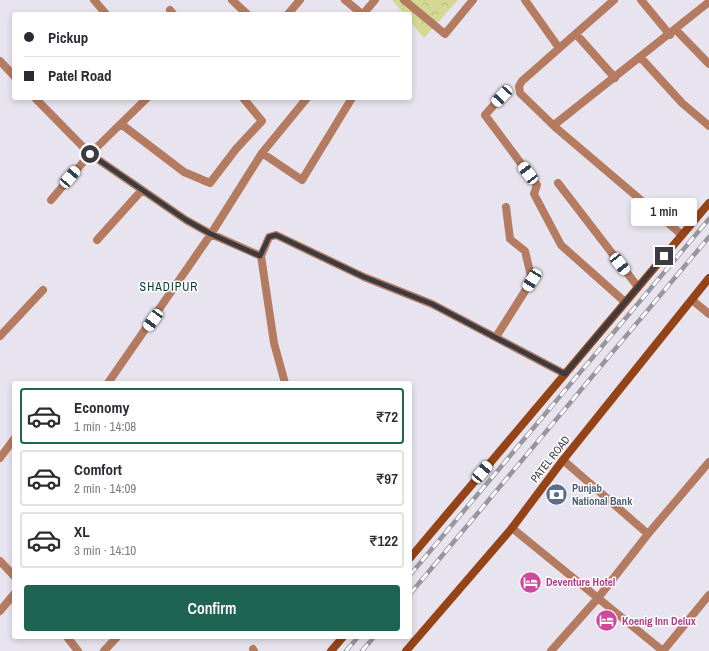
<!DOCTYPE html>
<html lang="en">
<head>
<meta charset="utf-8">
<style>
	body { margin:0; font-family:"Archivo Narrow",sans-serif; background:#f7f7f7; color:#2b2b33; height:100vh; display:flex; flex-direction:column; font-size:15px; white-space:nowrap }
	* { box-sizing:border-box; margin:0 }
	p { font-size:13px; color:#7c7c81 }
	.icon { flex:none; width:22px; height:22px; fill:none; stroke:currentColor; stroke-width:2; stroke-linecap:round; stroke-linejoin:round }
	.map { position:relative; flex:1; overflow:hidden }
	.panel { position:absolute; left:12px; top:381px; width:400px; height:258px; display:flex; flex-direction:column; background:#fff; border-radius:4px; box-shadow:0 2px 6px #0003 }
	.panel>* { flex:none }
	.guide { position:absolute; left:12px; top:12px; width:400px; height:88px; border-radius:4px; box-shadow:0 2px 6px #0003; display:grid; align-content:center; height:88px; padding:0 12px; background:#fff }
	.end { position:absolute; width:18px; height:18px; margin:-9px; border:5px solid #3c3b3f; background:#fff; box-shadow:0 0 0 2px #fff }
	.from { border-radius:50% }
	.bubble { position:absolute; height:28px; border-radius:4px; background:#fff; box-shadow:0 2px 6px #0003; font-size:13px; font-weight:600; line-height:28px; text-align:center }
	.car { position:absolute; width:12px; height:24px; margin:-12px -6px; border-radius:5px; box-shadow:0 0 3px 1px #0007; background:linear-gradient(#fff 24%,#345 0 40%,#fff 0 76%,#345 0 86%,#fff 0) }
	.guide b { display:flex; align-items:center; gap:14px; height:38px; font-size:15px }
	.guide b+b { border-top:1px solid #e1e1e2 }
	.guide i { width:10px; height:10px; background:#2b2b33 }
	ul { padding:7px 0 0; list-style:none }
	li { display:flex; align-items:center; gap:12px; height:56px; margin:0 8px 6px; padding:0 4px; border:2px solid #e1e1e2; border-radius:4px }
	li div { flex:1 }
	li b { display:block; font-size:15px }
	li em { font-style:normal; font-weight:600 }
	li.on { border-color:#1f6353 }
	li>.icon { width:36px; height:36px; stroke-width:1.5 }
	.action { display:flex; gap:8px; margin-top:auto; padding:8px 12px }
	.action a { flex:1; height:46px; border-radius:4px; background:#1f6353; color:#fff; font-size:16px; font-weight:600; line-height:46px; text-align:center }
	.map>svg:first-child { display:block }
	.park { fill:url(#park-crowns) }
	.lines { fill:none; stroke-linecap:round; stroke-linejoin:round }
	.minor { stroke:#b47b60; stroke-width:8 }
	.secondary { stroke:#954417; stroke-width:8 }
	.rail-casing { stroke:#98969d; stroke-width:4.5 }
	.rail { stroke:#fff; stroke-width:3; stroke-dasharray:9; stroke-linecap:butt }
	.route { stroke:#3c3b3f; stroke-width:5 }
	.labels { text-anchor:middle; stroke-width:3; stroke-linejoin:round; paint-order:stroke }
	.street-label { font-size:11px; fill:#3c3b3f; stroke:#fff }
	.service-label { font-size:11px; font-weight:bold; fill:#4e5e75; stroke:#fff; text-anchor:start }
	.hotel-label { font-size:11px; font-weight:bold; fill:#b23c85; stroke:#fff; text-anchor:start }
	.neighbourhood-label { font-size:12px; letter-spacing:1px; fill:#013d32; stroke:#fff }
</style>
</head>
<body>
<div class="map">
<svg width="709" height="651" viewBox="0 0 709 651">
	<defs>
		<pattern id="park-crowns" width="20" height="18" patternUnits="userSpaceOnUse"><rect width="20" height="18" fill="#d3d992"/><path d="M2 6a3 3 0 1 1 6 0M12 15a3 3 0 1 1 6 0" fill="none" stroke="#b6bb7f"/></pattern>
	</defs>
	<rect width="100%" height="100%" fill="#e7e4ef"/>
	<!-- park -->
	<path class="park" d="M392 0H458L424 38 410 21V14H404Z"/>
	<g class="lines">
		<!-- minor -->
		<path class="minor" d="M94 0 106 14
			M232 0 247 14
			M345 0 362 14
			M404 0 445 34 473 0
			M525 0 559 48
			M614 0 522 81 519 86 520 93 555 127 682 235
			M641 0 670 35
			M170 10 173 14
			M288 14 300 0
			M363 14 375 0
			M676 30 709 64
			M576 34 615 78
			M641 58 682 103 709 126
			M0 61 14 76
			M502 96 485 115 537 185 534 194 561 245 625 302
			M35 98 90 154 186 220 211 234 261 256 269 237 276 235 364 277 432 304 565 374
			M121 124 184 172 210 183 236 149 262 121 243 98
			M554 125 709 2
			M262 153 302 180 352 98
			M558 183 638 287
			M51 200 90 154 147 98
			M97 240 142 190
			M261 256 274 343 285 383
			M692 300 709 314
			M0 336 43 290
			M496 337 532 280 525 251 510 239 506 207
			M108 383 211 234 262 153 307 98
			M0 458 14 439
			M563 460 648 534
			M512 528 663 651
			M0 561 14 576
			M0 611 14 594
			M67 637 78 651
			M253 649 254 651
			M104 651 117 637
			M551 651 598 598 648 534 709 462
			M663 651 709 595"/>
		<!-- secondary -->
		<path class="secondary" d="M410 558 709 203
			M331 651 343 637
			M406 651 512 528 563 460 709 278"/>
		<defs>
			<path id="rail" d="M410 575 709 219
				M410 594 709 237
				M346 651 358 637
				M362 651 374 637"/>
		</defs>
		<!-- rail casing -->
		<use href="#rail" class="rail-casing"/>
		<!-- rail -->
		<use href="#rail" class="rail"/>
	</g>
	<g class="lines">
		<!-- route -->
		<path class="route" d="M90 154 186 220 211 234 260 256 269 237 276 235 364 277 432 304 565 374 664 256"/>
	</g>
	<!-- icons -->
	<defs>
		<symbol id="bank-disc" viewBox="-11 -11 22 22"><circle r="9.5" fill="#5c6f8a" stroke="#fff"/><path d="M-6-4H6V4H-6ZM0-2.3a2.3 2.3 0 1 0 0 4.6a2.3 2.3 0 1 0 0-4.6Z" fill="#fff"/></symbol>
		<symbol id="hotel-disc" viewBox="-11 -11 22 22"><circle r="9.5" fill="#d1479c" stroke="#fff"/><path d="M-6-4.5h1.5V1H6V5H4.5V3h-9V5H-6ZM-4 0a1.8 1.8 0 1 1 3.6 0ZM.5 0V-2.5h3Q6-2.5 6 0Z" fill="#fff"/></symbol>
	</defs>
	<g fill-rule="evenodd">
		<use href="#bank-disc" x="544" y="482" width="25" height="25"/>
		<use href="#hotel-disc" x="518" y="570" width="25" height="25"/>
		<use href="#hotel-disc" x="594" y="608" width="25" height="25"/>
	</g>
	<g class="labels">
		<!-- street labels -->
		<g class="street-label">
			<text transform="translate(550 459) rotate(-52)" y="4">PATEL ROAD</text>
		</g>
		<!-- service labels -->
		<g class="service-label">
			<text x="572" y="492">Punjab<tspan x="572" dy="13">National Bank</tspan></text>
		</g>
		<!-- hotel labels -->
		<g class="hotel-label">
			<text x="546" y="586">Deventure Hotel</text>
			<text x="622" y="625">Koenig Inn Delux</text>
		</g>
		<!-- neighbourhood labels -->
		<g class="neighbourhood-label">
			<text x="169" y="291">SHADIPUR</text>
		</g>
	</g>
</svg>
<i class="end from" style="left:90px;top:154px"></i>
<i class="end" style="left:664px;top:256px"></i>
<div class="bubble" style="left:631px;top:198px;width:66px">1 min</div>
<i class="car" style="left:502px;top:96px;rotate:223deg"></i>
<i class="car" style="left:528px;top:173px;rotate:323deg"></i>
<i class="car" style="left:70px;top:177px;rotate:40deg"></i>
<i class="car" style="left:620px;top:264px;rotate:142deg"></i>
<i class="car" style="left:532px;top:280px;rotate:212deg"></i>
<i class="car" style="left:153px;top:320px;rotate:216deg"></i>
<i class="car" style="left:482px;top:472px;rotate:40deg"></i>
<div class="guide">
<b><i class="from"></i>Pickup</b>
<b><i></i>Patel Road</b>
</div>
<section class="panel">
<ul>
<li class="on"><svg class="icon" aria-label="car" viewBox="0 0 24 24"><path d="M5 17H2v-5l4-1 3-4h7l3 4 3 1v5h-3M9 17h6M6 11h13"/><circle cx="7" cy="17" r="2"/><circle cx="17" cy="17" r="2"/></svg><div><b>Economy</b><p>1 min · 14:08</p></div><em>₹72</em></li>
<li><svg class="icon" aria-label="car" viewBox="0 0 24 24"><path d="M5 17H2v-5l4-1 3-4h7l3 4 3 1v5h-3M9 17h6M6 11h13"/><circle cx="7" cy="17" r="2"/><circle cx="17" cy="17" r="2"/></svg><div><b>Comfort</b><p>2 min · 14:09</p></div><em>₹97</em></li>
<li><svg class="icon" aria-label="car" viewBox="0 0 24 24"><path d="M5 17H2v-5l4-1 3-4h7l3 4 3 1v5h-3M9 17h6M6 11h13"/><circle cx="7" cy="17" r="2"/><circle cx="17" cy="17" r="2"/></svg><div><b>XL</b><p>3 min · 14:10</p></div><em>₹122</em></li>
</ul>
<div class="action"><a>Confirm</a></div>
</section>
</div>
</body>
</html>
